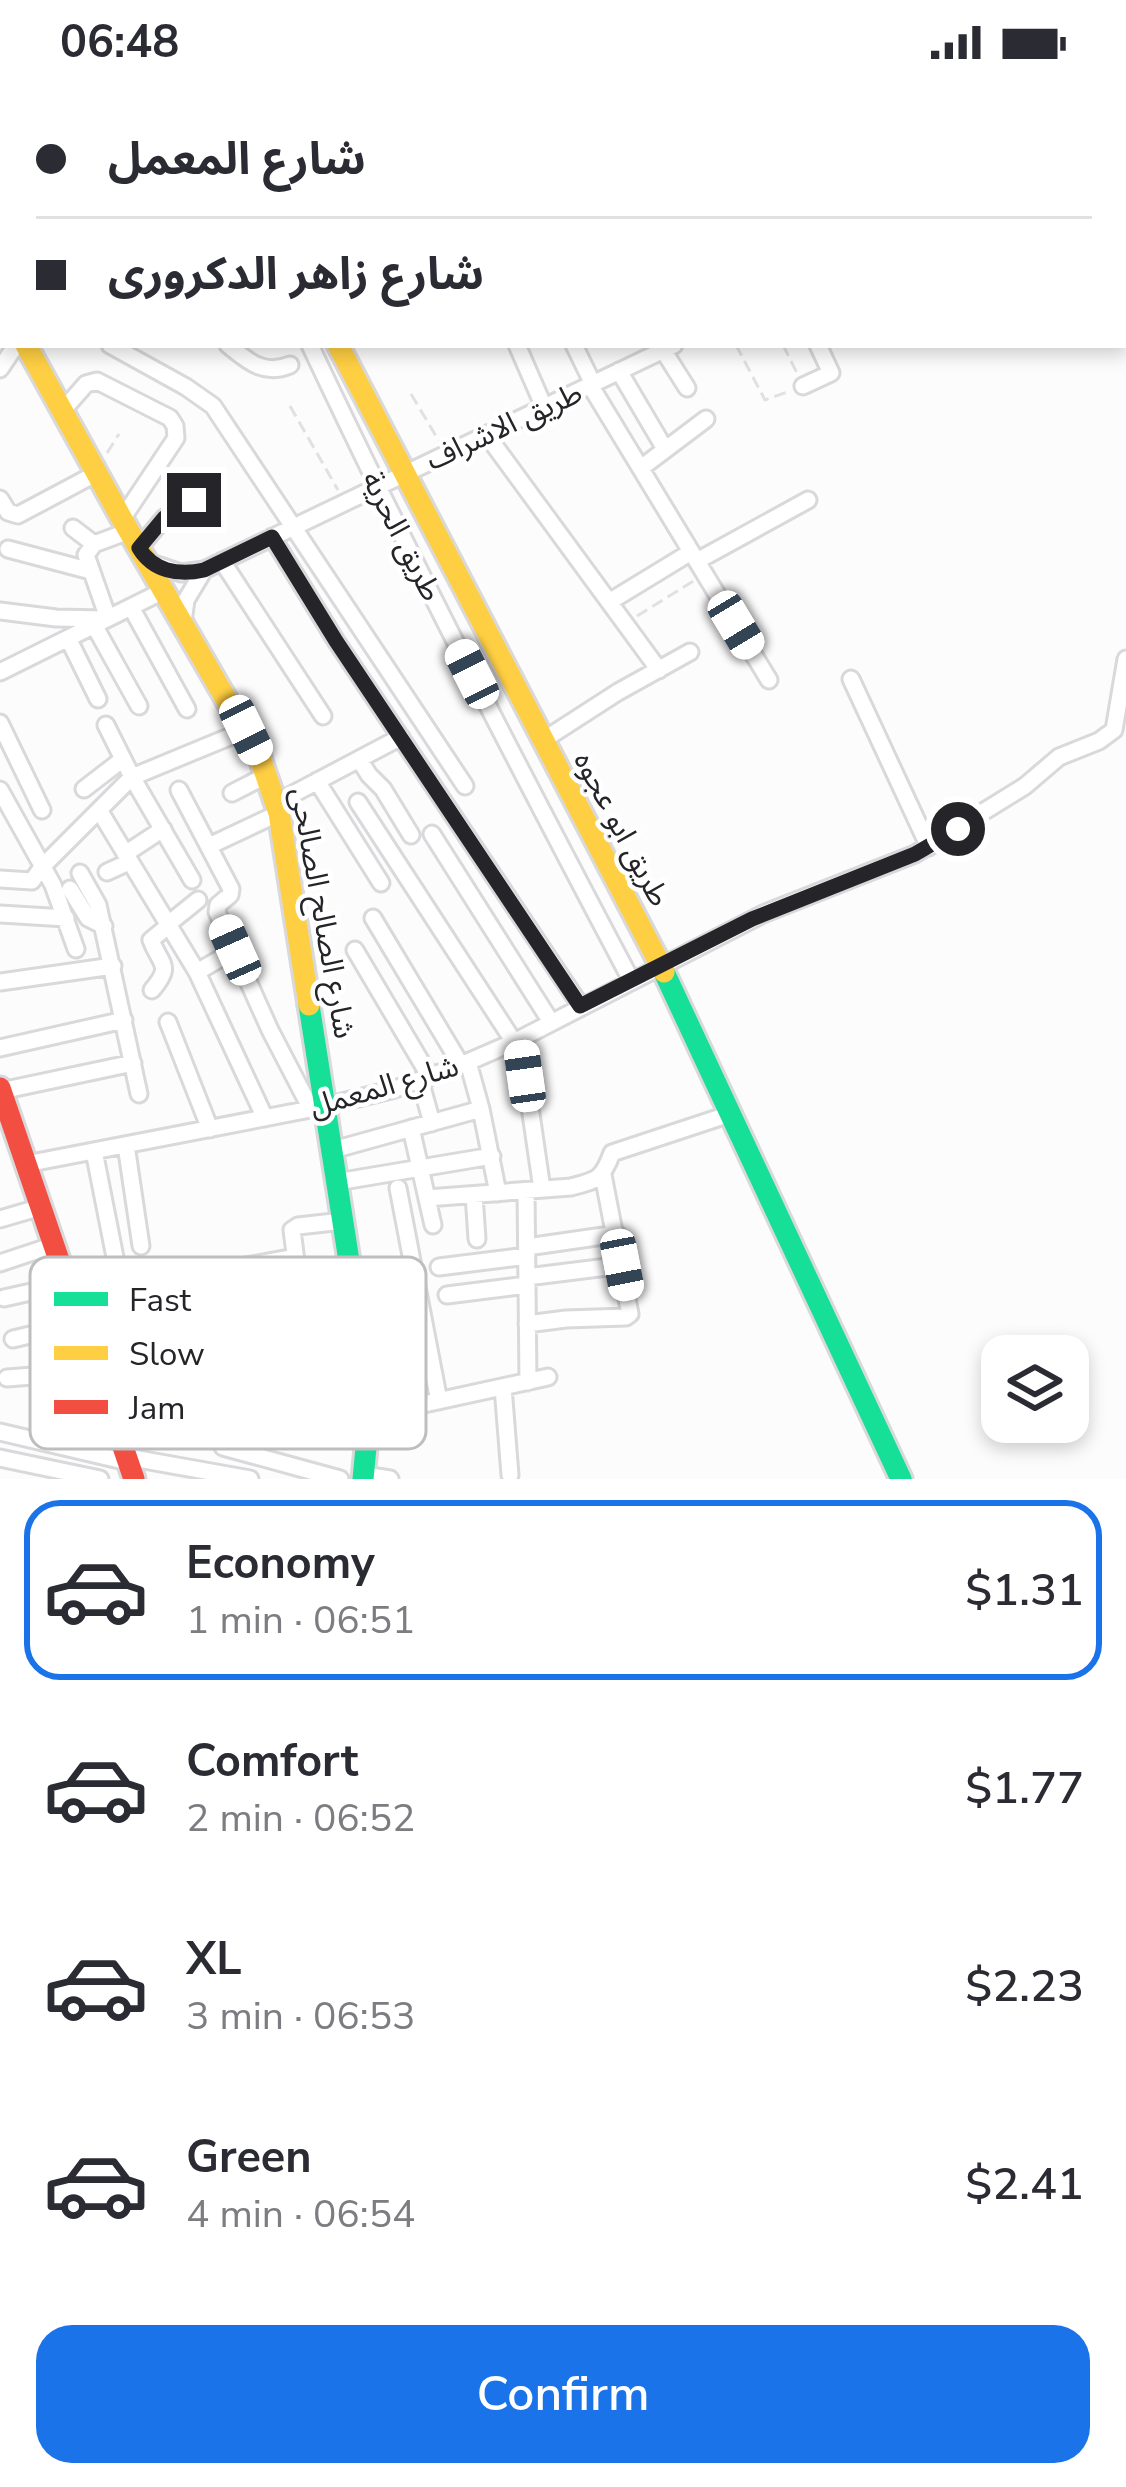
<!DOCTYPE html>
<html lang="en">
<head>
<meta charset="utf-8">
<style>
	body { margin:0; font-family:"Nunito Sans","Noto Sans Arabic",sans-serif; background:#f7f7f7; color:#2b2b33; height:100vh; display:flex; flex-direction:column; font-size:45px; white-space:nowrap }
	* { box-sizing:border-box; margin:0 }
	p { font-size:39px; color:#7c7c81 }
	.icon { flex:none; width:66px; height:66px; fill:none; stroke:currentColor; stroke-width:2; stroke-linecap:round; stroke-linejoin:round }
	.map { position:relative; height:1395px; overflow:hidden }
	.details { display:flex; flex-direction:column; background:#fff; flex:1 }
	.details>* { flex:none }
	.top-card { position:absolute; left:0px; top:0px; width:1128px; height:264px; box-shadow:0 6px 18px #0003; display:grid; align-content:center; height:264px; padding:0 36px; background:#fff }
	.buttons { position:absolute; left:981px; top:1251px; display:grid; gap:24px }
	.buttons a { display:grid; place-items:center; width:108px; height:108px; border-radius:24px; background:#fff; box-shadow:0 6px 18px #0003; font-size:60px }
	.end { position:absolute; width:54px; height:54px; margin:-27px; border:15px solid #252529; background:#fff; box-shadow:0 0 0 6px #fff }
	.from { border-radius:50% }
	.car { position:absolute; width:36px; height:72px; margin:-36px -18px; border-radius:15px; box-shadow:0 0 9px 3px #0007; background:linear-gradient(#fff 24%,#345 0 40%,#fff 0 76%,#345 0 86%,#fff 0) }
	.top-card b { display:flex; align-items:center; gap:42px; height:114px; font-size:45px }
	.top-card b+b { border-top:3px solid #e1e1e2 }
	.top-card i { width:30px; height:30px; background:#2b2b33 }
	ul { padding:21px 0 0; list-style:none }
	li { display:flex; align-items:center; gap:36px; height:180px; margin:0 24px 18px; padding:0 12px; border:6px solid transparent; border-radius:36px }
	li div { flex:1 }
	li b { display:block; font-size:45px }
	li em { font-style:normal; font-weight:600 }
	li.selected { border-color:#1a73e8 }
	li>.icon { width:108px; height:108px; stroke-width:1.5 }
	.primary-button { display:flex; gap:24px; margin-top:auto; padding:24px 36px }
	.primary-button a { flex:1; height:138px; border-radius:36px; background:#1a73e8; color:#fff; font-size:48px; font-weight:600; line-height:138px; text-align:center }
	.status { display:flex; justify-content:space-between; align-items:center; height:84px; padding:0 60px; background:#fff; direction:ltr }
	.status svg { height:33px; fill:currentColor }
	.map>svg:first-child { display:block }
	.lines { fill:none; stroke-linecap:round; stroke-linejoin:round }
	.street-casing { stroke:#d9d9dc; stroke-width:21 }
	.fast-casing { stroke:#d9d9dc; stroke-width:27 }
	.slow-casing { stroke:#d9d9dc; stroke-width:27 }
	.jam-casing { stroke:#d9d9dc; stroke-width:27 }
	.path { stroke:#e1e1e1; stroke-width:3; stroke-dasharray:12 6; stroke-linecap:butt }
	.street { stroke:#fff; stroke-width:15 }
	.fast { stroke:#16e098; stroke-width:21 }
	.slow { stroke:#ffcf43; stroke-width:21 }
	.jam { stroke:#f24e42; stroke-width:21 }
	.route { stroke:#252529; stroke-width:15 }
	.labels { text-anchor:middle; stroke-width:9; stroke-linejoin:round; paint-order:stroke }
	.street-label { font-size:30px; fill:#252529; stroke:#fff }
	.key { fill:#fff; stroke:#bebebf; stroke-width:3 }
	.key-label { font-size:33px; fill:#252529 }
</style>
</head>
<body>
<div class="status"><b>06:48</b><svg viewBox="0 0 49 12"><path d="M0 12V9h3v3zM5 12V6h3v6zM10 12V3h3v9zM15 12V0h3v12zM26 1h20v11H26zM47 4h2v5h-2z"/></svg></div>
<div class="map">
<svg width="1126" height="1395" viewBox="0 0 1126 1395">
	<rect width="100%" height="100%" fill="#fcfcfc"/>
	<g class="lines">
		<defs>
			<path id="street" d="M185 0 186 3
				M432 0 434 3
				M518 0 520 3
				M109 3 110 0
				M142 3 143 0
				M261 3 268 0
				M1125 48 1126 47
				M0 96 3 98
				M110 261 186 303 213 322 465 702
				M228 261C248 277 263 292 290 281
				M310 261C411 476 520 686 631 896
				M517 261 544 323
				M574 261 593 300
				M663 266 687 304
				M0 285 16 261
				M619 287 665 365
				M590 301 769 596
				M803 302 831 289 818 261
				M64 325 86 300 97 297 170 334 175 342 176 354 122 435
				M486 350 659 586
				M641 384 706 335
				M0 415 8 428 18 431 97 389
				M73 444 94 460
				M272 453 336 557 580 921
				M139 464 164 434 205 412
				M8 465 91 487
				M222 477 323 632
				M697 477 808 416
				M148 478 181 489 204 486 674 261
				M609 518 691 468
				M131 523 187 625
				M0 527 56 534 104 535
				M108 534 86 471 94 460 129 447
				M183 538 186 516 204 486
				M94 541 139 622
				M68 554 98 615
				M0 588 165 506
				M851 595 929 763
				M0 639 42 726
				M106 641 132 693 192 796
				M542 657 618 608 690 568
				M359 675 369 691 383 705 411 751
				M317 697 381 799
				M84 705 123 675
				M0 706 53 801 76 865
				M179 706 231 805 230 811 218 821 217 828 270 946 311 1025
				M232 709 267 691
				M358 718 514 958
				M276 719 401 653
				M99 726 197 888 265 1034
				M432 750 551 938
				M209 762 279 729
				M125 770 163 745
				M107 788 129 778
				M80 789 98 821 139 1010
				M0 795 32 797 42 783 132 693 246 646
				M70 805 88 834 104 842
				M0 830 66 834
				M373 834 461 981
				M167 841 198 816
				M355 866 430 993
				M197 888 235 866
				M0 898 113 882
				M152 906C173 881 161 882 151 856L168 842
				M168 938 210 1045
				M520 955 542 1105
				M0 964 124 936
				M468 978 481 1025 498 1109
				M420 996 432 1039
				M1 1007 133 979
				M411 1044 433 1141
				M126 1061 141 1162
				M333 1066 481 1025
				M94 1067 127 1234
				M26 1080 326 1022 395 1005 461 981 514 958 763 830 915 770 1025 702 1059 673 1099 657 1114 646 1126 575
				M337 1098 492 1072
				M398 1104 439 1317
				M526 1107 528 1298
				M474 1111 477 1155
				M427 1114 571 1103C597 1096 602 1096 612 1069L730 1030
				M0 1135 41 1123
				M527 1163 617 1150
				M0 1179 54 1161
				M247 1182 265 1318
				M439 1183 527 1172
				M527 1193 623 1181
				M144 1201 295 1173
				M447 1211 527 1201
				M4 1214 67 1200
				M201 1218 206 1283
				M172 1223 174 1262
				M527 1240 566 1235 626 1233 630 1230 603 1091
				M305 1247 292 1146 298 1142 343 1137
				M84 1248 127 1234 250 1209
				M13 1255 81 1239
				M204 1259 359 1241
				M98 1290 231 1316C255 1313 275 1321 299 1326 322 1330 346 1332 369 1332L548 1293
				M7 1294 97 1287
				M503 1303 510 1391
				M110 1325 219 1347
				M0 1348 128 1378
				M223 1363 340 1395
				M127 1373 250 1395
				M0 1374 100 1395
				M364 1391 390 1395"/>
			<path id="fast" d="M216 0 217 3
				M664 888 901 1395
				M309 921 359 1241 369 1332 363 1395"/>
			<path id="slow" d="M0 217 3 222
				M26 261 122 435 260 674 279 729 309 921
				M338 261 664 888"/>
			<path id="jam" d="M0 1004 134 1395"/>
		</defs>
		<!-- street casing -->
		<use href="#street" class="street-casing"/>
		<!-- fast casing -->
		<use href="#fast" class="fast-casing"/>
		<!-- slow casing -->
		<use href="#slow" class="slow-casing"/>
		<!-- jam casing -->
		<use href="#jam" class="jam-casing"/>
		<!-- path -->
		<path class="path" d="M736 261 765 316 790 307
			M783 261 798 291
			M411 310 439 357
			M290 322 338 406
			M107 369 119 350
			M637 532 695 496"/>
		<!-- street -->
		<use href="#street" class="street"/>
		<!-- fast -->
		<use href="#fast" class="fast"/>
		<!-- slow -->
		<use href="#slow" class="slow"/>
		<!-- jam -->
		<use href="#jam" class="jam"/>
	</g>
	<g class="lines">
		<!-- route -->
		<path class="route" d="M194 416 164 434 139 464C153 487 178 492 204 486L272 453 336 557 580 922 752 835 915 770 958 745"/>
	</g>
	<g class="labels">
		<!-- street labels -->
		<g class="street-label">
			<text transform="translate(504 342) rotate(-25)" y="10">طريق الاشراف</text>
			<text transform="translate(402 452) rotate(63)" y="10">طريق الحرية</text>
			<text transform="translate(622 745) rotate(62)" y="10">طريق ابو عجوه</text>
			<text transform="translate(323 829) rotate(80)" y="10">شارع الصالح الصالحى</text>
			<text transform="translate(384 1002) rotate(-16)" y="10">شارع المعمل</text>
		</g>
	</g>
	<!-- legend -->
	<rect x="30" y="1173" width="396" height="192" rx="18" class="key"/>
	<rect x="54" y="1208" width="54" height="14" fill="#16e098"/>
	<rect x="54" y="1262" width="54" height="14" fill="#ffcf43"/>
	<rect x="54" y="1316" width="54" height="14" fill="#f24e42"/>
	<g class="key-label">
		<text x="129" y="1227">Fast</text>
		<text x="129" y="1281">Slow</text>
		<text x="129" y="1335">Jam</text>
	</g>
</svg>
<div class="buttons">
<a><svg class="icon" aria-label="layers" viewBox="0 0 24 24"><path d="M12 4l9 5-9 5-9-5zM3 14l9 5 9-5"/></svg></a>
</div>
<i class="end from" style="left:958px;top:745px"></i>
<i class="end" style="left:194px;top:416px"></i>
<i class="car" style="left:736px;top:541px;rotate:149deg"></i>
<i class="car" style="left:472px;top:590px;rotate:333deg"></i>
<i class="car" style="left:246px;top:646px;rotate:154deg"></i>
<i class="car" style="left:235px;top:866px;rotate:336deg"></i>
<i class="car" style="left:525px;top:992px;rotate:352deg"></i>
<i class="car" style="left:622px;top:1181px;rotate:169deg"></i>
<div class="top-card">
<b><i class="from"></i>شارع المعمل</b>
<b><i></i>شارع زاهر الدكرورى</b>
</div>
</div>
<section class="details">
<ul>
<li class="selected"><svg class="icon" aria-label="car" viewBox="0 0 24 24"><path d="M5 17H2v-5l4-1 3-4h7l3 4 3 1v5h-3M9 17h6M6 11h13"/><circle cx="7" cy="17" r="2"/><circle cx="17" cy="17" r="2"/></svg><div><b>Economy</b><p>1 min · 06:51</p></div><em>$1.31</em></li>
<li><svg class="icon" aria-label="car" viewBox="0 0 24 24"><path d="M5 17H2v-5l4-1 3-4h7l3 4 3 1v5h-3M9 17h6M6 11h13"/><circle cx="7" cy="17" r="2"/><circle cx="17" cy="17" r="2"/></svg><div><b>Comfort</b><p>2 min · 06:52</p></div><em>$1.77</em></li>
<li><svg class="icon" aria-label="car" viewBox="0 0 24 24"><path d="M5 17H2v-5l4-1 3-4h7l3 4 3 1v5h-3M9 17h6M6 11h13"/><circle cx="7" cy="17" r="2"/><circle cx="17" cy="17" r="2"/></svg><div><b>XL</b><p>3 min · 06:53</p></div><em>$2.23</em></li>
<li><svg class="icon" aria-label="car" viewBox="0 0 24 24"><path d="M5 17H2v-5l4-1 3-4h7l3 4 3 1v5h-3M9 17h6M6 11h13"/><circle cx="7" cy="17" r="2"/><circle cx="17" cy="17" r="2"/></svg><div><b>Green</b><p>4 min · 06:54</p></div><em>$2.41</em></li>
</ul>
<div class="primary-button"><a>Confirm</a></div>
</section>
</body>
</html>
